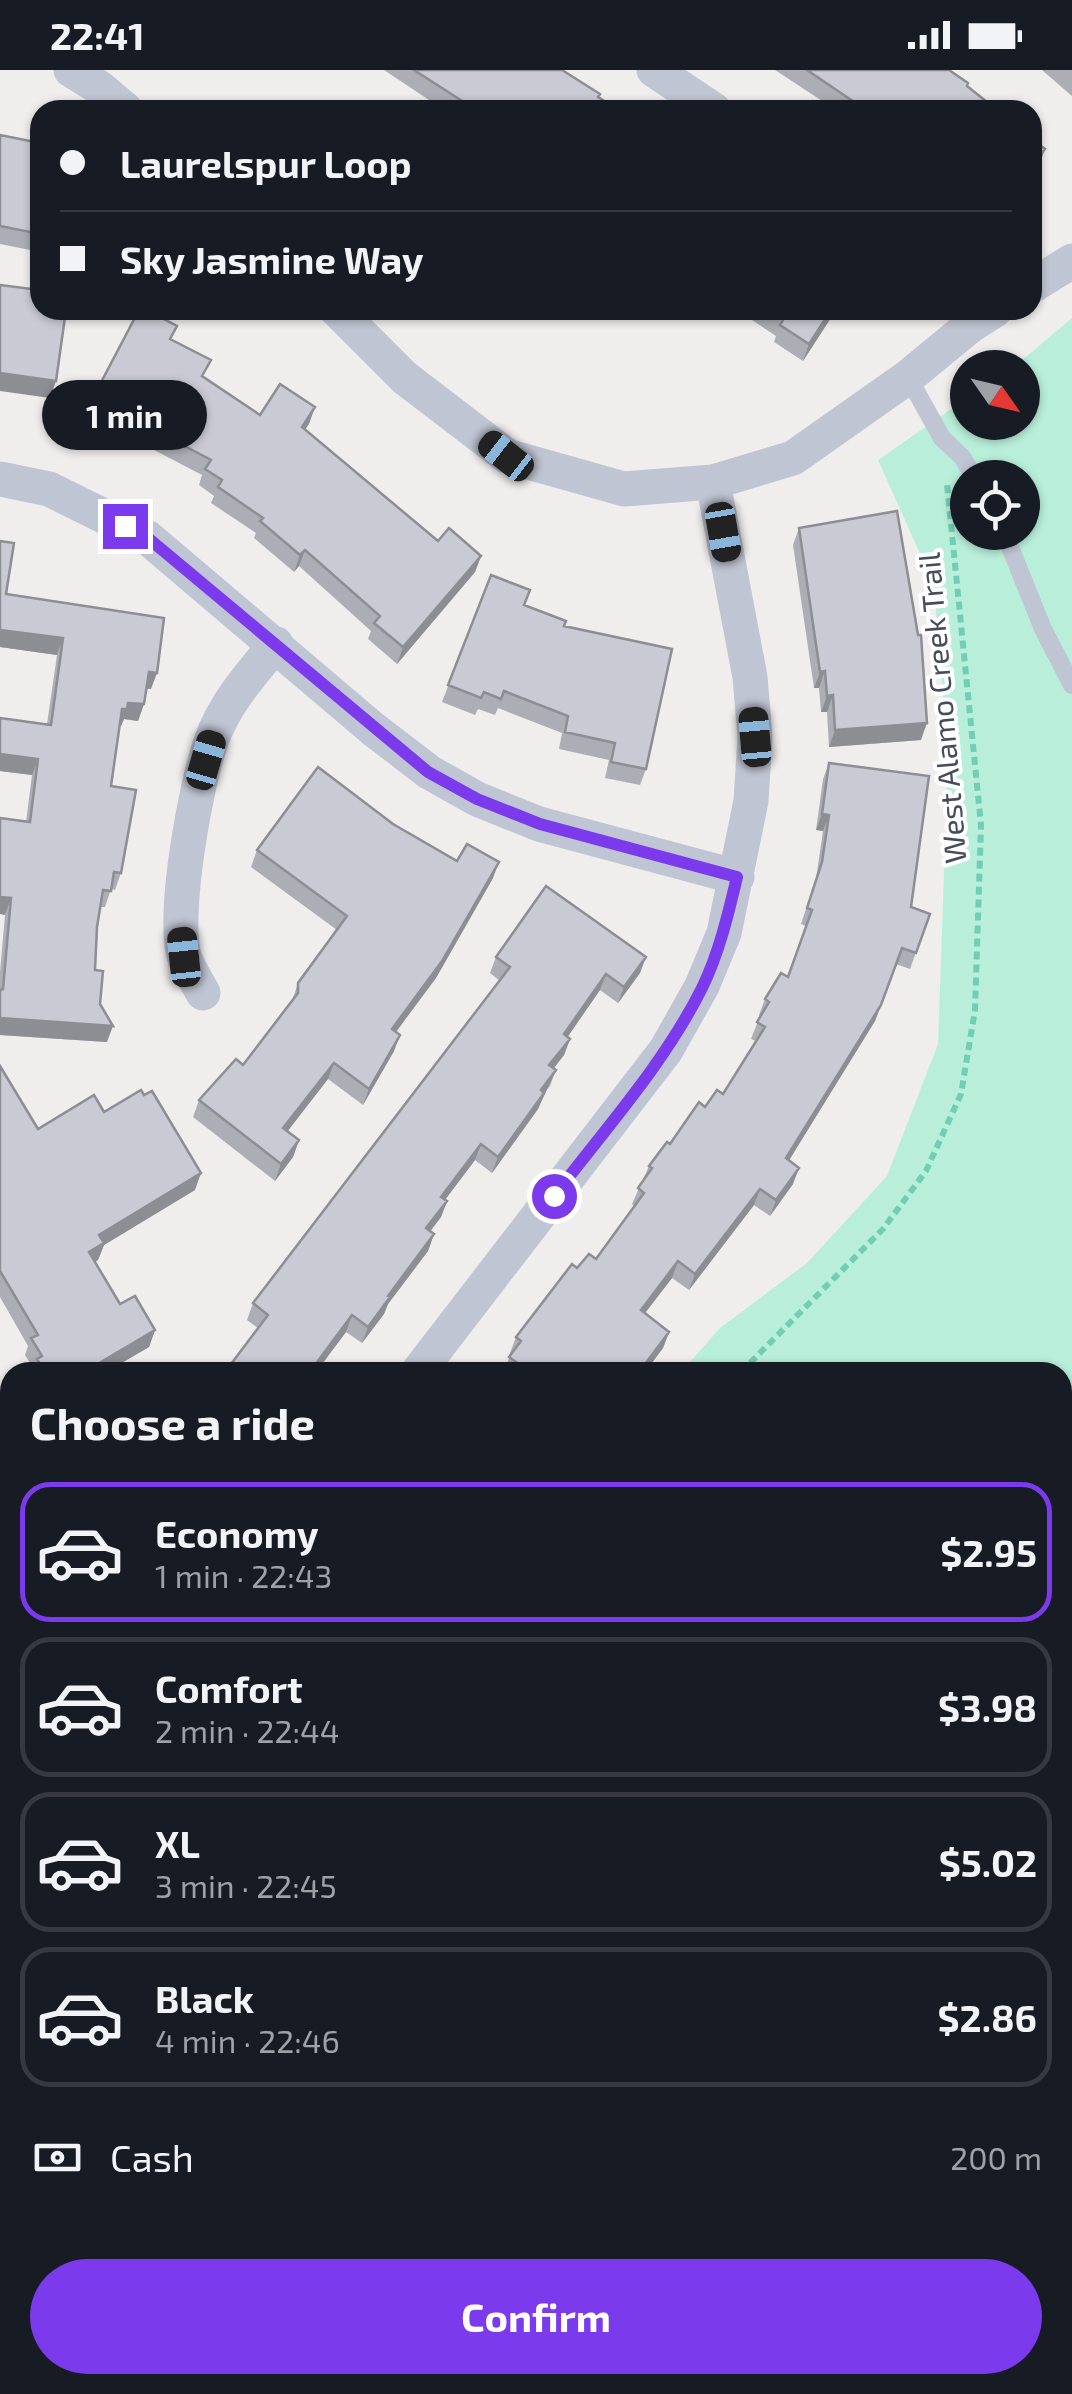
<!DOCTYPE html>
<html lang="en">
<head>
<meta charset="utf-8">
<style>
	body { margin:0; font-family:"Exo 2",sans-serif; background:#242831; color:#f1f3f6; height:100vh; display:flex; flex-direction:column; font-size:38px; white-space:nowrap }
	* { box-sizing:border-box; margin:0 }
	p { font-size:32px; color:#9ea1a6 }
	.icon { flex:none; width:55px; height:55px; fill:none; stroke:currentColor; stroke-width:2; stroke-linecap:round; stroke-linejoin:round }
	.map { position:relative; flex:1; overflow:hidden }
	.details { position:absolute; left:0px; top:1292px; width:1072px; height:1032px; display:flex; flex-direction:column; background:#171b24; border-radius:30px 30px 0 0; box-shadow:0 2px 8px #0004 }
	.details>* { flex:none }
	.hud { position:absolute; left:30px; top:30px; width:1012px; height:220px; border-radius:30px; box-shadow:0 2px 8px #0004; display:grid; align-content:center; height:220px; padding:0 30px; background:#171b24 }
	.needle { width:65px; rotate:124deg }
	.fabs { position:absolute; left:950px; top:280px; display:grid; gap:20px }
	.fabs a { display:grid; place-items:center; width:90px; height:90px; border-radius:50%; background:#171b24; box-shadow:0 2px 8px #0004; font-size:50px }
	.end { position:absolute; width:45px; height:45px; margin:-22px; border:12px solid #7c3aed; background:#fff; box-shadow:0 0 0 5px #fff }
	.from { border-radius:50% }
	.bubble { position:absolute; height:70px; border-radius:35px; background:#171b24; box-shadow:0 2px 8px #0004; font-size:32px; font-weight:700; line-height:70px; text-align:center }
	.car { position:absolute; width:30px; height:60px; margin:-30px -15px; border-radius:12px; box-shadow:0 0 8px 2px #0007; background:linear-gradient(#222 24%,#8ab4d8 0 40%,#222 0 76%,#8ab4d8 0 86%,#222 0) }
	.hud b { display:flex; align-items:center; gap:35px; height:95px; font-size:38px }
	.hud b+b { border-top:2px solid #363941 }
	.hud i { width:25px; height:25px; background:#f1f3f6 }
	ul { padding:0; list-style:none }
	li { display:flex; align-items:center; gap:30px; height:140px; margin:0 20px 15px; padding:0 10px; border:5px solid #363941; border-radius:30px }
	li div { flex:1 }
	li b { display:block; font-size:38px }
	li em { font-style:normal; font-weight:700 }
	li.on { border-color:#7c3aed }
	li>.icon { width:90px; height:90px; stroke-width:1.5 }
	h2 { padding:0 30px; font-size:45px; line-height:120px }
	.pay { display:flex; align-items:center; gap:25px; height:110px; padding:0 30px; font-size:38px }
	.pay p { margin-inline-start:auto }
	.action { display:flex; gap:20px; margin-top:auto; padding:20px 30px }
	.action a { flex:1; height:115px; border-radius:60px; background:#7c3aed; color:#fff; font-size:40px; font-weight:700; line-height:115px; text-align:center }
	.status { display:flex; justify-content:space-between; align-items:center; height:70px; padding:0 50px; background:#171b24; direction:ltr }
	.status svg { height:28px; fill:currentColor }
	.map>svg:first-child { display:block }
	.green { fill:#b9efda; fill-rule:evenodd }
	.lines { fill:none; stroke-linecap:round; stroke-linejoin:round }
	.path { stroke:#70ceb4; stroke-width:6; stroke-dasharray:8 5; stroke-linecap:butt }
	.service { stroke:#c0c5d3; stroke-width:18 }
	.minor { stroke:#c0c5d3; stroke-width:35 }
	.wall { fill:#adaeb5 }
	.shaded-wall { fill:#8d8d94 }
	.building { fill:#c9cad3; stroke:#8d8d94; stroke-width:2.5 }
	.route { stroke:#7c3aed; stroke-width:12 }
	.labels { text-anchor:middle; stroke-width:8; stroke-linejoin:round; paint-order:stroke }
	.street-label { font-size:30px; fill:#454c5b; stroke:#fff }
</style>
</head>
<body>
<div class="status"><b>22:41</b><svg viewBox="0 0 49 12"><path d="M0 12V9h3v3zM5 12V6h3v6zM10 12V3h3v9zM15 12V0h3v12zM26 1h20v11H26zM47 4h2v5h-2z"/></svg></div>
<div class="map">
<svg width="1072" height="2324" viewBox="0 0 1072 2324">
	<rect width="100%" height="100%" fill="#f0eded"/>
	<!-- green -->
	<path class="green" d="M1072 248V2324H305L302 2315H1062V1302H681L720 1258 807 1193 887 1106 938 974 948 691 934 515 878 390 967 328 968 352H1022V298L1014 297ZM968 408H1022V462H968Z
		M0 1794 10 1803V2076L0 2066Z"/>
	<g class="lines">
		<!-- path -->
		<path class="path" d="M741 1302 883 1159 926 1101 961 1024 975 940 981 755 947 414
			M357 2315 374 2324"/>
		<!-- service -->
		<path class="service" d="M908 307 942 368 962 387 975 408
			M1004 462 1043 559 1072 615"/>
		<!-- minor -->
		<path class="minor" d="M71 0 100 18 126 40
			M654 0 714 40
			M1032 216 1072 191
			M337 240 405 308 507 386 624 419 713 412 793 388 908 307 970 256 995 240
			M0 409 49 419 148 468 373 659 429 702 477 729 539 754 737 807
			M203 923C197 912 190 901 185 889 171 849 196 711 212 669 225 633 251 604 276 574
			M418 1302 666 980 702 916 724 863 751 731 755 667 750 607 713 412
			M0 1385 10 1402"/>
	</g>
	<!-- wall -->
	<path class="wall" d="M384 0H562L618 40H444Z
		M775 0H949L997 40H836Z
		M1042 0H1072V26Z
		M0 65 40 73V182L0 174Z
		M737 240H836L803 291 774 272 776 266Z
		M172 270 204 308 260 345 315 337 305 360 438 471 481 486 475 502 397 594 368 569 371 561 299 496 294 502 254 468 256 463 211 433 214 426 199 415 202 405 135 370 132 377 114 368 111 374 80 357 86 341Z
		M799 458 921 670 829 677 827 642H821L819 618H814L793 475Z
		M0 471 6 524 151 619H146L144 634 138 651 124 649 121 656H119L111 716 121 803 115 820 111 819 105 837H100L97 857 95 900 107 972 0 965V902L5 845 26 752 32 705 0 701V648L47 654 57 585 0 577Z
		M491 505 525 535 564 556 646 699 640 715 605 708 609 690 559 679 562 663 498 638 495 645 478 639 475 645 442 632Z
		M829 693 911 837 930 844 910 899 896 894 875 951 789 1090 793 1114 770 1146 754 1135 689 1220 672 1208 645 1243 669 1262 663 1278 645 1302H503L511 1284 510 1283 516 1267 577 1198 596 1189 634 1136 632 1134 649 1096 705 1037 723 1024 756 971 751 969 760 946 759 945 765 929 788 907 806 856 801 854 816 809 823 761 816 760 823 709Z
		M393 754 457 791 493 808 436 908 396 962 394 981 363 1035 328 1009 287 1061 299 1070 293 1087 275 1111 193 1047 199 1030 243 995 292 931 298 913 337 860 251 797 257 780Z
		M496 887 640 903 618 933 600 920 567 967 570 969 564 985 554 998 556 1000 550 1016 544 1023 538 1039 492 1103 475 1090 445 1130 447 1131 441 1147 430 1161 434 1164 428 1181 388 1234 384 1244 362 1273 346 1262 316 1302 247 1250 253 1233 500 911 490 903Z
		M0 996 38 1059 104 1042 195 1120 104 1175 98 1190 95 1192 120 1234 155 1260 149 1277 106 1302H32L34 1299 25 1285 28 1276 0 1227Z
		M0 1496 10 1510V1729L0 1713Z"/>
	<!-- shaded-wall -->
	<path class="shaded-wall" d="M1045 79 1039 96 1032 104V94Z
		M831 240H836L803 291 809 274Z
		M0 303 56 311 50 328 0 321Z
		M315 337 309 354 296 373 302 357Z
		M305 480 299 496 294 502 300 485Z
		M481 486 475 502 397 594 403 577Z
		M0 560 63 568 57 585 0 577Z
		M825 601 819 618H814L820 602Z
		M149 602 157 603 151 619 142 618Z
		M833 625 827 642H821L827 626Z
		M128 633 144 634 138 651 124 649 121 656 116 655 122 639Z
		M927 653 921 670 829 677 835 660Z
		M0 684 38 689 32 705 0 701Z
		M822 744 829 745 823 761 816 760Z
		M499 792 493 808 436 908 386 975 392 959Z
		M0 827 11 828 5 845 0 844Z
		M646 887 640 903 618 933 624 917Z
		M606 904 600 920 558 981 564 964Z
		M881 935 875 951 780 1105 786 1088Z
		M0 948 113 956 107 972 0 965Z
		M400 965 394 981 363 1035 369 1019Z
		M570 969 564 985 543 1012 549 995Z
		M334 993 328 1009 277 1075 283 1058Z
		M556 1000 538 1039 492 1103 498 1087 541 1020Z
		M299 1070 293 1087 275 1111 281 1094Z
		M481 1074 475 1090 435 1143 441 1127Z
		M799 1098 793 1114 770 1146 776 1130Z
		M201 1103 195 1120 104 1175 98 1190 83 1199 89 1182 99 1165Z
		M760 1119 754 1135 689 1220 695 1204Z
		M447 1131 441 1147 420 1175 426 1158Z
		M434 1164 428 1181 388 1234 384 1244 362 1273 368 1257 388 1226Z
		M678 1191 672 1208 635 1256 641 1240Z
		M352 1245 346 1262 316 1302 312 1299Z
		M155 1260 149 1277 106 1302H84Z
		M669 1262 663 1278 645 1302H639Z"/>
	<!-- building -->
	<path class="building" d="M414 0H562L600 24 598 27 618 40H488L476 33 473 38Z
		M807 0H949L968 13 967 16 997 40H866Z
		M0 65 40 73V164L0 156Z
		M1032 69 1045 79 1032 94Z
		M0 215 40 220V240H66L56 311 0 303Z
		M139 240H147L177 256 170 269 211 290 202 306 260 345 280 314 315 337 302 357 438 471 449 458 481 486 403 577 374 553 380 546 305 480 300 485 260 451 263 448 218 417 222 410 205 399 211 390 141 353 138 360 120 351 117 357 86 341Z
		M768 240H831L809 274 780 255 783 250Z
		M897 441 918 565H921L927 653 835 660 833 625 827 626 825 601 820 602 799 458Z
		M0 471 14 473 6 524 164 548 157 603 149 602 144 634 128 633 127 639H122L111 716 136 720 121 803 114 802 111 821 103 820 97 857 95 900 103 901 100 934 113 956 0 948V920L3 919 11 828 0 827V748L30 752 38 689 0 684V648L51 655 63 568 0 560Z
		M491 505 530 520 524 535 566 551 564 556 672 579 646 699 611 692 615 673 565 662 568 646 504 621 501 629 484 622 481 628 448 615Z
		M829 693 929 706 911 837 930 844 916 883 902 878 881 935 786 1088 799 1098 776 1130 760 1119 695 1204 678 1191 641 1240 669 1262 639 1302H508L516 1292 509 1287 521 1271 516 1267 572 1194 577 1198 589 1184 596 1189 644 1123 638 1118 652 1098 649 1096 667 1072 670 1074 699 1032 705 1037 717 1020 723 1024 765 957 757 952 769 932 765 929 781 903 788 907 812 840 807 838 822 792 829 745 822 744Z
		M318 697 393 754 457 791 467 774 499 792 442 891 392 959 400 965 369 1019 334 993 283 1058 299 1070 281 1094 199 1030 236 989 243 995 298 923V913L347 846 257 780Z
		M546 816 646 887 624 917 606 904 564 964 570 969 549 995 556 1000 541 1020 544 1023 498 1087 481 1074 441 1127 447 1131 426 1158 434 1164 388 1226 390 1227 368 1257 352 1245 312 1299 316 1302H225L268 1245 253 1233 510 897 496 887Z
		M0 996 38 1059 94 1025 104 1042 141 1020 144 1025 152 1021 201 1103 99 1165 104 1173 89 1182 120 1234 135 1226 155 1260 84 1302H45L37 1289 42 1286 31 1268 38 1265 0 1201Z
		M203 1298H215L221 1302H200Z
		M1 1495 10 1510V1702L0 1686Z"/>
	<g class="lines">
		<!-- route -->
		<path class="route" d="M125 456 148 468 428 702 477 729 540 754 737 807C728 845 719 883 702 918 664 994 605 1059 554 1126"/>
	</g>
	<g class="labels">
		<!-- street labels -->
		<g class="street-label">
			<text transform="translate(943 638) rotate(-95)" y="10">West Alamo Creek Trail</text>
		</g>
	</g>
</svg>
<div class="fabs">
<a><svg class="needle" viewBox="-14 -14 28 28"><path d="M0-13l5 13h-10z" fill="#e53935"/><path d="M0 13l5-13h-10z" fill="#9ea1a6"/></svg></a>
<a><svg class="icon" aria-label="locate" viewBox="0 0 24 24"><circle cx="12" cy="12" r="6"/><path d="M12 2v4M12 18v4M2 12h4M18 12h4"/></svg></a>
</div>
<i class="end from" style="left:554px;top:1126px"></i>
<i class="end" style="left:125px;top:456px"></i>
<div class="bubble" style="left:42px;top:310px;width:165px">1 min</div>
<i class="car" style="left:506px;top:386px;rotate:308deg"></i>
<i class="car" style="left:723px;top:462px;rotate:170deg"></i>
<i class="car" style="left:755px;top:667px;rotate:355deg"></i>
<i class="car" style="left:206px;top:690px;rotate:16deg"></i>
<i class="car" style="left:184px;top:887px;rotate:354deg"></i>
<div class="hud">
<b><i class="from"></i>Laurelspur Loop</b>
<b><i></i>Sky Jasmine Way</b>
</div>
<section class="details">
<h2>Choose a ride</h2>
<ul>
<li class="on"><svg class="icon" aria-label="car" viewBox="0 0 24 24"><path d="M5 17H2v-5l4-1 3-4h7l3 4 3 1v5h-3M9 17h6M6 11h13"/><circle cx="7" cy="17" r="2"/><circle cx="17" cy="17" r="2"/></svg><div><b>Economy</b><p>1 min · 22:43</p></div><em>$2.95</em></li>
<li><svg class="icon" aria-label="car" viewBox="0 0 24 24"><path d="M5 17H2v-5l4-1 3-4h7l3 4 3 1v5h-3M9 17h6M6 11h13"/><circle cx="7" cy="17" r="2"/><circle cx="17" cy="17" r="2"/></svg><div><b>Comfort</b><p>2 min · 22:44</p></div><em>$3.98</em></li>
<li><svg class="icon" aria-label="car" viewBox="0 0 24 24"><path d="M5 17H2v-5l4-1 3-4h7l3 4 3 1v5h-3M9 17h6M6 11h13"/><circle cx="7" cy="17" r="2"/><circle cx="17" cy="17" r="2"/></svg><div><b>XL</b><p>3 min · 22:45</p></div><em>$5.02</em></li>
<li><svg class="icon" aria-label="car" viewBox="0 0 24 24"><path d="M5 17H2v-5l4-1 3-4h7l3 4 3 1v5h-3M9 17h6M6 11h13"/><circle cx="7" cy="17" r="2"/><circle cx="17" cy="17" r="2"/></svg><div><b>Black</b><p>4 min · 22:46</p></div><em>$2.86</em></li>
</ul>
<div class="pay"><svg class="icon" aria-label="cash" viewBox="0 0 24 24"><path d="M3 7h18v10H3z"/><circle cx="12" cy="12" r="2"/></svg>Cash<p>200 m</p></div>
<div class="action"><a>Confirm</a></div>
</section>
</div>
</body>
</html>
